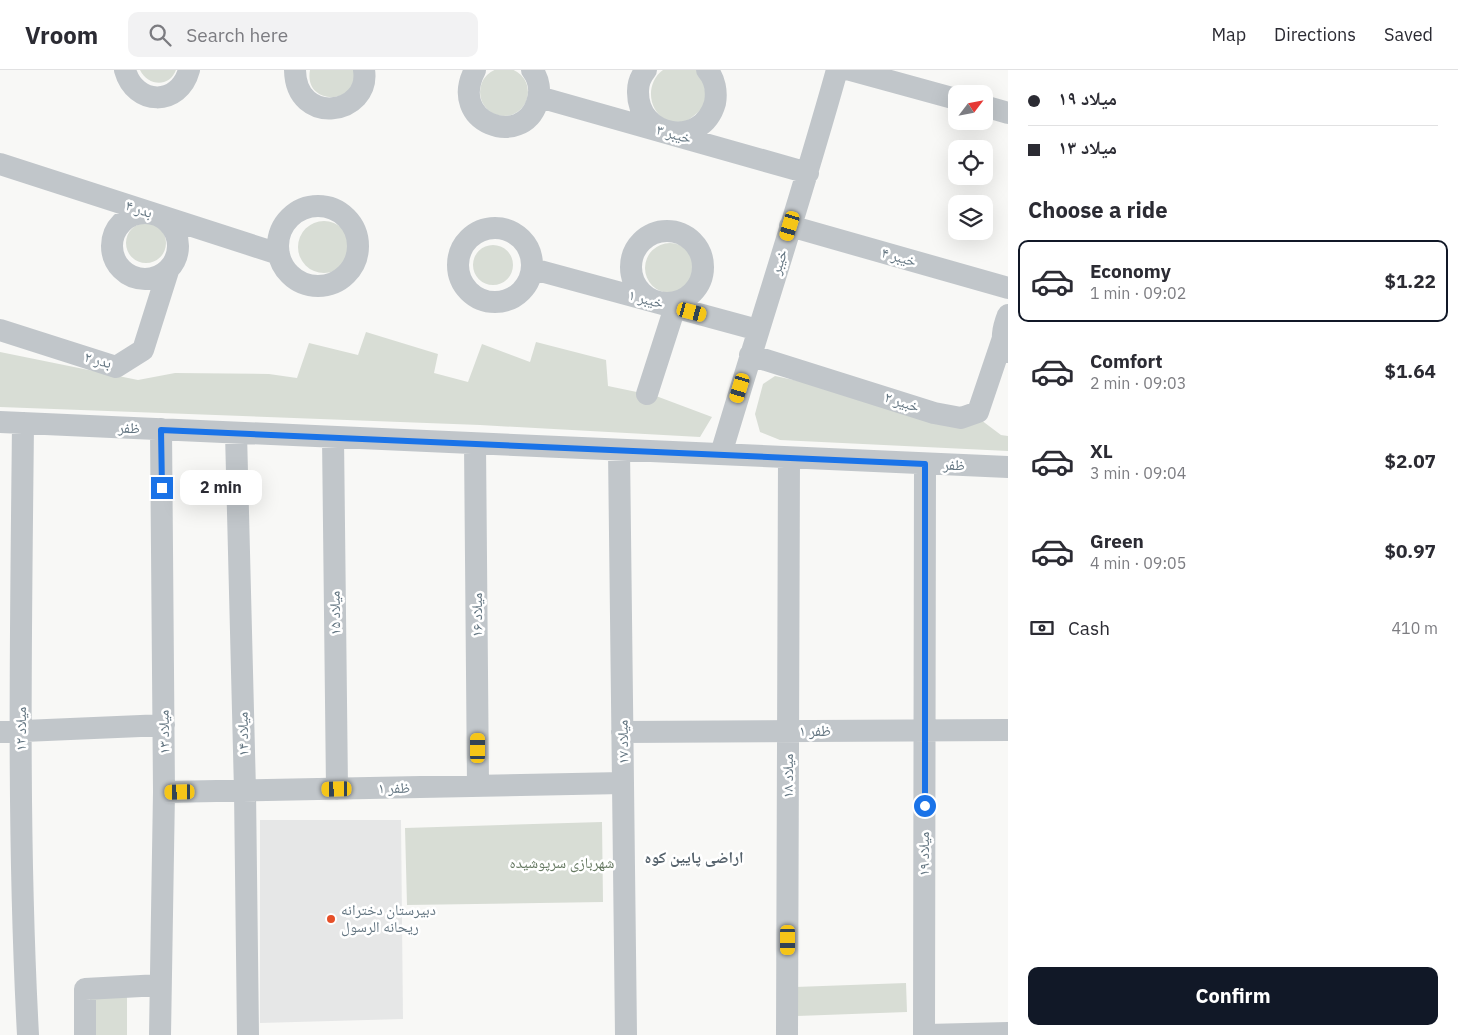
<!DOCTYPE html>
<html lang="en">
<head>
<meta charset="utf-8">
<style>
	body { margin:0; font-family:"IBM Plex Sans","Noto Naskh Arabic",sans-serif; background:#f2f2f3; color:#2b2b33; height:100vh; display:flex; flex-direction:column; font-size:19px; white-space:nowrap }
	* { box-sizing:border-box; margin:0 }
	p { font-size:16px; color:#7c7c81 }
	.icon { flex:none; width:28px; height:28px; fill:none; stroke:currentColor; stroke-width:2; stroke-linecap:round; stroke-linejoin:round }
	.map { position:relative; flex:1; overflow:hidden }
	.side { display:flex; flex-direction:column; background:#fff; width:450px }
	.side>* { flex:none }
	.hud { display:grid; align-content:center; height:110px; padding:0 20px; background:#fff }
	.needle { width:32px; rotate:58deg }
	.fabs { position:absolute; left:948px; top:15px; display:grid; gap:10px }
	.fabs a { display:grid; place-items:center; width:45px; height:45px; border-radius:10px; background:#fff; box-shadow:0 5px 20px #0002; font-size:25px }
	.end { position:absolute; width:22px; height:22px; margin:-11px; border:6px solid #1a73e8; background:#fff; box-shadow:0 0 0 2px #fff }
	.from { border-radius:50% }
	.bubble { position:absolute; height:35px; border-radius:10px; background:#fff; box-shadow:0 5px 20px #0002; font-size:16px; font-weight:800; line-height:35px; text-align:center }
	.car { position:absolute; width:15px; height:30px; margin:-15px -8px; border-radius:6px; box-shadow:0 0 4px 1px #0007; background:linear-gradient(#f5c518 24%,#345 0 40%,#f5c518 0 76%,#345 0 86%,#f5c518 0) }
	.hud b { display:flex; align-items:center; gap:18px; height:48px; font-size:19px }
	.hud b+b { border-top:1px solid #e1e1e2 }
	.hud i { width:12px; height:12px; background:#2b2b33 }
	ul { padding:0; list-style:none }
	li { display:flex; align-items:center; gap:15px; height:82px; margin:0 10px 8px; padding:0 10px; border:2px solid transparent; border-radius:10px }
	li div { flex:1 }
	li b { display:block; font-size:19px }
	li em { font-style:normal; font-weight:800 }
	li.active { border-color:#111827 }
	li>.icon { width:45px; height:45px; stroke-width:1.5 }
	h2 { padding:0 20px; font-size:22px; line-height:60px }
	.pay { display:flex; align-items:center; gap:12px; height:55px; padding:0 20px; font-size:19px }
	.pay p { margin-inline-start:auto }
	.cta { display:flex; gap:10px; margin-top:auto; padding:10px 20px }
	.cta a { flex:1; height:58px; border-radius:10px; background:#111827; color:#fff; font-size:20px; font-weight:800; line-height:58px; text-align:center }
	header { display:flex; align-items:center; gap:30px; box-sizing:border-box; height:70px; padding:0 25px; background:#fff; border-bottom:1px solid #e1e1e2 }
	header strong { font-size:24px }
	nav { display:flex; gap:28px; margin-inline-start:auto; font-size:18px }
	.search { width:350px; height:45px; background:#f2f2f3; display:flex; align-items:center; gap:12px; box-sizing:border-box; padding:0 18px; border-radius:10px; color:#7c7c81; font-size:19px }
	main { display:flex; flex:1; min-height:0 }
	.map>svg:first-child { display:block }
	.built { fill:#e6e7e7 }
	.green { fill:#d8ddd5 }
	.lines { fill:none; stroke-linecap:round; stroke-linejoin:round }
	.minor { stroke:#c1c6ca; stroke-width:22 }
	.route { stroke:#1a73e8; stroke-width:6 }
	.poi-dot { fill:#e64f28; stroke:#fff; stroke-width:2 }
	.labels { text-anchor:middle; stroke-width:5; stroke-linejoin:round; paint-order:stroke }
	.street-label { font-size:15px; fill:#637581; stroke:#fff }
	.park-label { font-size:15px; fill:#667962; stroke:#fff }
	.poi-label { font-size:15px; fill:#637581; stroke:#fff; text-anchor:start }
	.neighbourhood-label { font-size:16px; font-weight:bold; fill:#55626c; stroke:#fff }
</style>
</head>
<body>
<header>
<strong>Vroom</strong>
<div class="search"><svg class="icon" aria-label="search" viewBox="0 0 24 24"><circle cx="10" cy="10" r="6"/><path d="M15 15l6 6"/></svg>Search here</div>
<nav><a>Map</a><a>Directions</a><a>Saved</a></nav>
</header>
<main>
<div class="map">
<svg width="1008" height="965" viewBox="0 0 1008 965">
	<rect width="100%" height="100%" fill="#f8f8f6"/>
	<!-- built -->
	<path class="built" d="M260 750H401L403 949 260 953Z"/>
	<!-- green -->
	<path class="green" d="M480 22a24 24 0 1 1 48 0a24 24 0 1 1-48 0Z
		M140 0H176C169 18 148 16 140 0Z
		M310 0H354C361 35 303 37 310 0Z
		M663 0H696L703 6 707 35 686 52C680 52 672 52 666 50 647 40 646 12 663 0Z
		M298 177a26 26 0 1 1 52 0a26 26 0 1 1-52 0Z
		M126 173a20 20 0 1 1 40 0a20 20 0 1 1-40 0Z
		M645 198a25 25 0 1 1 50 0a25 25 0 1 1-50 0Z
		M473 195a20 20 0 1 1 40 0a20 20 0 1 1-40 0Z
		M366 262 438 284 434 303 468 312 482 274 530 292 536 272 606 290 608 316 656 326 712 347 700 367 480 355 0 337V282L138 310 175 303 269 304 297 308 309 273 358 285Z
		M775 306 981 350 1001 365 1008 366V381L780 370 760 362 755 344 763 314Z
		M602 752 603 832 407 835 405 758Z
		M906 913 907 942 797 946 795 917Z
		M127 923V965H90V924Z"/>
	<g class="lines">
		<!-- minor -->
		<path class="minor" d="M125 0C135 36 179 37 189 0
			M295 0C296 57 371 45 364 0
			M475 0C447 53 522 79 537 33 541 21 539 9 532 0
			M646 0C641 6 638 14 638 21 637 68 702 79 715 33 717 22 715 9 707 0
			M850 0 956 29
			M539 27 808 103
			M984 36 1008 43
			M0 94 279 184
			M278 176a40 40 0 1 1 80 0a40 40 0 1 1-80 0Z
			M112 176a33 33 0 1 1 66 0a33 33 0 1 1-66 0Z
			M790 156 1008 218
			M458 195a37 37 0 1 1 74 0a37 37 0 1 1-74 0Z
			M631 197a36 36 0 1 1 72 0a36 36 0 1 1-72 0Z
			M533 199 758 260
			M0 260 116 297 143 280 168 201
			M1007 282C1000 270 1003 258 1008 245
			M750 285 934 343 961 348 978 342 1003 268
			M647 324 675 237
			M0 352 1008 397
			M23 353C21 557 17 761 28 965
			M236 363 245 721 248 965
			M333 367 337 719
			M475 374 478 716
			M619 380 626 965
			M721 384C759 256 801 129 837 0
			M0 662 164 655
			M622 662 1008 660
			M164 722 623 713
			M85 965V919L160 915
			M160 965 164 722 161 359
			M787 965 789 388
			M924 965 925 394
			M927 965 1008 963"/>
	</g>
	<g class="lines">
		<!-- route -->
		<path class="route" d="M162 418 161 360 925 394V736"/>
	</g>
	<!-- markers -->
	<circle class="poi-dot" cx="331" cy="849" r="5"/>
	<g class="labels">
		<!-- street labels -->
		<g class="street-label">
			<text transform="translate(674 64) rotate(16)" y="5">خیبر ۳</text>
			<text transform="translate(139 139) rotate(18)" y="5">بدر ۴</text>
			<text transform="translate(899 187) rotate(16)" y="5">خیبر ۴</text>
			<text transform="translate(779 192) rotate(-73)" y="5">خیبر</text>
			<text transform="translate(646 229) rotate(15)" y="5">خیبر ۱</text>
			<text transform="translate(98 290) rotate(15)" y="5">بدر ۲</text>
			<text transform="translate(902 332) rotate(18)" y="5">خبیر ۲</text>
			<text transform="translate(129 358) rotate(3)" y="5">ظفر</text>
			<text transform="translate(954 395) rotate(3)" y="5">ظفر</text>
			<text transform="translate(335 543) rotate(-91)" y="5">میلاد ۱۵</text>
			<text transform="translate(477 545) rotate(-90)" y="5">میلاد ۱۶</text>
			<text transform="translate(21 659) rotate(-90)" y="5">میلاد ۱۲</text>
			<text x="815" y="666">ظفر ۱</text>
			<text transform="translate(164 662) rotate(-91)" y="5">میلاد ۱۳</text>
			<text transform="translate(243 664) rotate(-91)" y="5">میلاد ۱۴</text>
			<text transform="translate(623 672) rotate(-91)" y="5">میلاد ۱۷</text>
			<text transform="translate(788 706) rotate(-90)" y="5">میلاد ۱۸</text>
			<text transform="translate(394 718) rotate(-1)" y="5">ظفر ۱</text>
			<text transform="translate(924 784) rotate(-90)" y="5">میلاد ۱۹</text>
		</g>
		<!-- park labels -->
		<g class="park-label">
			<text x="562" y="798">شهربازی سرپوشیده</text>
		</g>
		<!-- poi labels -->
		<g class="poi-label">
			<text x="341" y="845">دبیرستان دخترانه<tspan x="341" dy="17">ریحانه الرسول</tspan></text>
		</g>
		<!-- neighbourhood labels -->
		<g class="neighbourhood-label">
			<text x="694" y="793">اراضی پایین کوه</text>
		</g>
	</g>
</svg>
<div class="fabs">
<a><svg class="needle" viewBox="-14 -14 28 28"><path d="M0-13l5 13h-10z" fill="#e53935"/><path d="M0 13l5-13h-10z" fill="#7c7c81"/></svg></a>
<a><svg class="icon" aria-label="locate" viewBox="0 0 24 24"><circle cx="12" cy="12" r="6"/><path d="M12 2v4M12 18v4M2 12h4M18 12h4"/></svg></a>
<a><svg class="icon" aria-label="layers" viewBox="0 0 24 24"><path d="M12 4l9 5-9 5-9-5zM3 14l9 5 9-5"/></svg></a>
</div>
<i class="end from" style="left:925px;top:736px"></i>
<i class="end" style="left:162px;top:418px"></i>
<div class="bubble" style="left:180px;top:400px;width:82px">2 min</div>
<i class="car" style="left:790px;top:156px;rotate:197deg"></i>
<i class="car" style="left:692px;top:242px;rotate:105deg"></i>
<i class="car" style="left:740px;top:318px;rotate:197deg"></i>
<i class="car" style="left:478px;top:678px;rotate:0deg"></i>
<i class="car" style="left:337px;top:719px;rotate:269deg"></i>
<i class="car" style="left:180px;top:722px;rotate:269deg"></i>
<i class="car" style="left:788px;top:870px;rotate:180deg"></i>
</div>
<section class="side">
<div class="hud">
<b><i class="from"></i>میلاد ۱۹</b>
<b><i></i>میلاد ۱۳</b>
</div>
<h2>Choose a ride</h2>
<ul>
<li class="active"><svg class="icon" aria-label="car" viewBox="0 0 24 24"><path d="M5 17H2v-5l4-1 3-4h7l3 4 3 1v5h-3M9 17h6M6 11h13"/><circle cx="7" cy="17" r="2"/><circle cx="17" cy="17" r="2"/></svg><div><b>Economy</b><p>1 min · 09:02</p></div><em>$1.22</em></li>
<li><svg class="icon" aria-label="car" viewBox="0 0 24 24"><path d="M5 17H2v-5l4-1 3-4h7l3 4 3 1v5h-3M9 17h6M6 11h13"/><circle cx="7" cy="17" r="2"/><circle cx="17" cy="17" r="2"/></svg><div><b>Comfort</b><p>2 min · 09:03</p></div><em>$1.64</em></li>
<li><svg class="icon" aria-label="car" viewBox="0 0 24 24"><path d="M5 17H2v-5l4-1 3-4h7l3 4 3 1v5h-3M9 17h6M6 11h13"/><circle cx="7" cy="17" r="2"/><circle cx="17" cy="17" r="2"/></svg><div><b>XL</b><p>3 min · 09:04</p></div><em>$2.07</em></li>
<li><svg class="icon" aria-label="car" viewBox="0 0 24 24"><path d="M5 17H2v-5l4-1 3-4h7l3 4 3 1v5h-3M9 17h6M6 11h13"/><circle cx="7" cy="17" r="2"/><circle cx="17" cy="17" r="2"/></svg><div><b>Green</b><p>4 min · 09:05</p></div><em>$0.97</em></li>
</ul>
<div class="pay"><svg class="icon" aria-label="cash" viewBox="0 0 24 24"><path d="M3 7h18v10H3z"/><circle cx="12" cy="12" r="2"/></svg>Cash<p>410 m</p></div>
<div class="cta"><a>Confirm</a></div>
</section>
</main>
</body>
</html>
